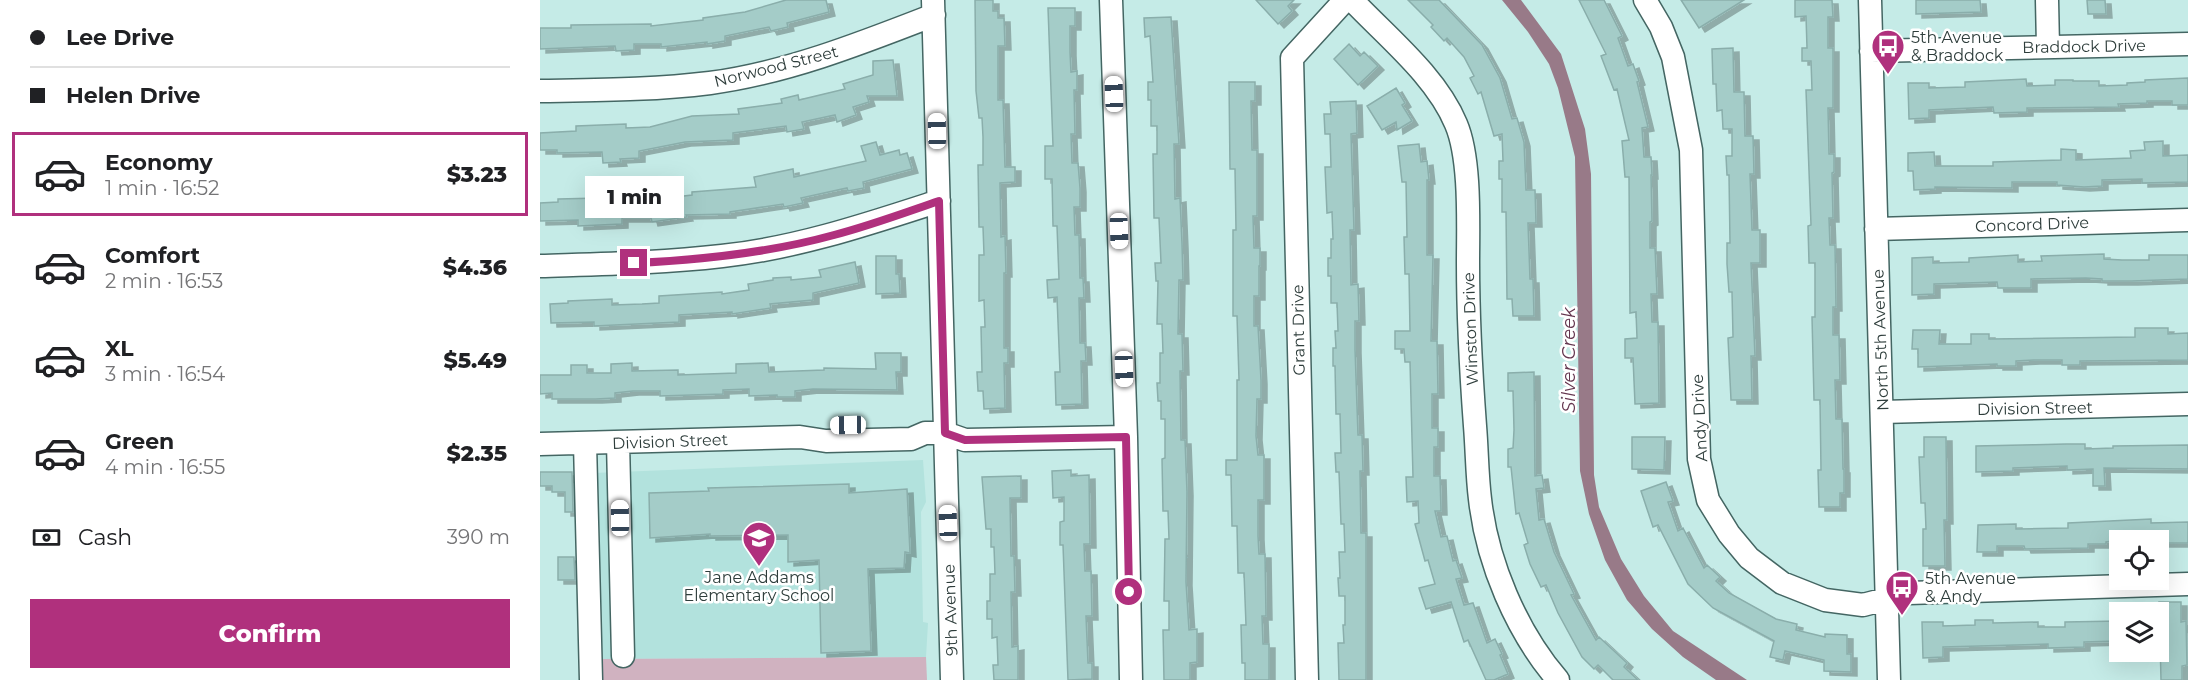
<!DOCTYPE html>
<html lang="en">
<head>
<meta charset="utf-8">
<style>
	body { margin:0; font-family:Montserrat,sans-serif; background:#f6f6f6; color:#202124; height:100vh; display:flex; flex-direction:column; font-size:22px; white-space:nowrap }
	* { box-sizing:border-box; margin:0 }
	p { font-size:20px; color:#757577 }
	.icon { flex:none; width:33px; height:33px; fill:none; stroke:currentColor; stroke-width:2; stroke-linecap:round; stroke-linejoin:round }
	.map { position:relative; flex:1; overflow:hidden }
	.sheet { display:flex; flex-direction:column; background:#fff; width:540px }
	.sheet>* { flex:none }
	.banner { display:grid; align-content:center; height:132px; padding:0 30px; background:#fff }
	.buttons { position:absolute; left:1569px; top:530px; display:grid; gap:12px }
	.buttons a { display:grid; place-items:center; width:60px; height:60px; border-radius:0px; background:#fff; box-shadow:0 6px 24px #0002; font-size:30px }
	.end { position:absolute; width:27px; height:27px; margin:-14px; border:8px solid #b0307d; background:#fff; box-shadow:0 0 0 3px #fff }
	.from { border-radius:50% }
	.bubble { position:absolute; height:42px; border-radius:0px; background:#fff; box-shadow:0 6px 24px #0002; font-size:20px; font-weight:800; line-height:42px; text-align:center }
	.car { position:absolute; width:18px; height:36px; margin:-18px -9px; border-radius:8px; box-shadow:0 0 4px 2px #0007; background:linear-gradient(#fff 24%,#345 0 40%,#fff 0 76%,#345 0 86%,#fff 0) }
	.banner b { display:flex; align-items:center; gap:21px; height:57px; font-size:22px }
	.banner b+b { border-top:2px solid #e0e0e0 }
	.banner i { width:15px; height:15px; background:#202124 }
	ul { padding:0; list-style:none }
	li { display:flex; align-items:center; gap:18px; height:84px; margin:0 12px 9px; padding:0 18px; border:3px solid transparent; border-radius:0px }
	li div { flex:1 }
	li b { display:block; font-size:22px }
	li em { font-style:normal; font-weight:800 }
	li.active { border-color:#b0307d }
	li>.icon { width:54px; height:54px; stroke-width:1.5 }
	.pay { display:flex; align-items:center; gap:15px; height:66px; padding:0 30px; font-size:22px }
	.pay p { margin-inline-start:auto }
	.button { display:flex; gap:12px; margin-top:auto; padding:12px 30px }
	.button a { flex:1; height:69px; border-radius:0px; background:#b0307d; color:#fff; font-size:24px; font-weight:800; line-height:69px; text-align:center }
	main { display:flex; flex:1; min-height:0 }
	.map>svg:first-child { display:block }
	.built { fill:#b2e2dd }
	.green { fill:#d0b2c0 }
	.water { fill:#987a88 }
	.building { fill:#a4ccc8; stroke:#8aaeab; stroke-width:1.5; filter:url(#shadow) }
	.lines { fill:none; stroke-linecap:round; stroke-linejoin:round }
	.minor-casing { stroke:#446663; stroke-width:25 }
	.minor { stroke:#fff; stroke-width:22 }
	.route { stroke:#b0307d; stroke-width:8 }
	.labels { text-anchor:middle; stroke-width:5; stroke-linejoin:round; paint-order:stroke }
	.poi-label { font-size:16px; fill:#2e3d3b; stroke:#fff; text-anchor:start }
	.street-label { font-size:16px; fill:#2e3d3b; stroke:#fff }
	.water-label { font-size:18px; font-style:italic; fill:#64364f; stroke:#fff }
</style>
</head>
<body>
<main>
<section class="sheet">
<div class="banner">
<b><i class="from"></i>Lee Drive</b>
<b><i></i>Helen Drive</b>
</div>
<ul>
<li class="active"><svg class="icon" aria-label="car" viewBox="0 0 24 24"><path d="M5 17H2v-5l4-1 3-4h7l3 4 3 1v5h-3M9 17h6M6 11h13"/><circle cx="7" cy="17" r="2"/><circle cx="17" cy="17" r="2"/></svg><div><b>Economy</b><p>1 min · 16:52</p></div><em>$3.23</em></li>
<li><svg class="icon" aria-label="car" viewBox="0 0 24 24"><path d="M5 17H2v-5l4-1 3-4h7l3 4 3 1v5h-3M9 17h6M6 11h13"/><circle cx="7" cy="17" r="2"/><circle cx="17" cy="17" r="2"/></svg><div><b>Comfort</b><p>2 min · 16:53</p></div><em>$4.36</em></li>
<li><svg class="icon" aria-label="car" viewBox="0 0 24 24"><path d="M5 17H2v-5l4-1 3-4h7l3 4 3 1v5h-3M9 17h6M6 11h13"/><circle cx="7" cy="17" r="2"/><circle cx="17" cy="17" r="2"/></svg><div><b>XL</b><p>3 min · 16:54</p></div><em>$5.49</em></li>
<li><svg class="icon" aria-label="car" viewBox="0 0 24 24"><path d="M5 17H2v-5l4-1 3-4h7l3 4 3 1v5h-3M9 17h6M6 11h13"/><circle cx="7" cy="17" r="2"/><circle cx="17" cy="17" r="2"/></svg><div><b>Green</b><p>4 min · 16:55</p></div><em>$2.35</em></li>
</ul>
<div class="pay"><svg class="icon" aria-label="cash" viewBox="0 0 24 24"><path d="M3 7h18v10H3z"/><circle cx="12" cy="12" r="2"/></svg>Cash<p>390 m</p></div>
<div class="button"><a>Confirm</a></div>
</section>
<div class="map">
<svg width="1648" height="680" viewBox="0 0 1648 680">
	<defs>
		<filter id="shadow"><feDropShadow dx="6" dy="4" stdDeviation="0" flood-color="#0004"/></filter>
	</defs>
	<rect width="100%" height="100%" fill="#c5ebe7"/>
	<!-- built -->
	<path class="built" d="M383 460 386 502 381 512 383 622 388 623 386 657 59 659 53 473Z"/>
	<!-- green -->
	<path class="green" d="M386 657 387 680H60L59 659Z"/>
	<!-- water -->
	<path class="water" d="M962 0H981L1021 54 1045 129 1051 174 1054 475 1059 507 1081 559 1104 596 1133 631 1207 680H1176L1143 657 1112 629 1087 600 1065 560 1049 514 1040 471 1035 157 1018 88 1009 64 988 32Z"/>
	<!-- building -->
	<path class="building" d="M246 0H286L289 12 247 23 248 27 231 31 229 27 185 36V41L167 44V42L121 47V44H94V50L76 51 75 46 0 49V28H31V25L111 24V26L163 20V18L205 12Z
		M435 0H453V11H458V18H464L465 46H458V100H463L465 167H475V182L460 183 461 237 465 236 466 273H464V348H468V363H464L465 408 444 409 443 391H438L437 372H442L441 327H445L444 300 439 301V255H444L443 227H439L438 165H443V137L442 118H439L436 91Z
		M716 0H754L748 6 752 11 738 24Z
		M868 0H899L942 45 960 78 972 119 977 118 984 142 986 190H995L996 223H988L990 279H993L994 316H973L972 299H967L966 212H962V179H959V161H963L962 134 954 136 941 92 938 94 930 78 934 76 924 57 907 38 904 41 891 27 893 25Z
		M1039 0H1064L1082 36 1078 38 1088 66 1093 64 1099 81 1097 82 1108 127 1102 128 1104 157H1111L1112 175H1111L1112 221 1110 222V248H1115L1117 294H1111L1112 322H1118L1119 403 1095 404 1093 358H1085V339L1097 338 1096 312 1090 313 1089 177H1085L1082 141 1089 140 1077 89 1074 90 1061 56 1066 54Z
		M1141 0H1204L1159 28Z
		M1255 0H1292L1293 17H1288V48H1293V108H1288L1289 154H1294V172L1292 173 1293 218H1289L1290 245H1295L1296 307H1293V335H1299L1300 380H1295L1296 419H1302L1303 469H1304V493H1300V507H1279L1278 470H1281L1280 400H1274L1272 317H1275V263H1269L1268 226 1271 225 1266 90H1272L1271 61H1262V48H1267L1266 16 1255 17Z
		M1376 0H1440L1441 12 1376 14Z
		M1547 0H1565L1566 14H1548Z
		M508 8H535V26H530V52L531 72 537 71V90H534L535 134H531L532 163H538L540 188V207H534L535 235H539L540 278H543L544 298H539L540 343H545L546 361H541L542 404 516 405 515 372H520L517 297 508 298 507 280 519 279 517 226H513L512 179H505V146H513Z
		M631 17 639 144H634L635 199 640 198 642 244 643 280H639L638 334H642L643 371H640L641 440H645L647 492 646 582 649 630 657 629V662L650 663V680H624L623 630H629V601H624L625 539H629L628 511H623L622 459 625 458V419H621V401H618L617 383H620V353H623L622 324H617L618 281H616L615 263H621L619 218H614L613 154H617V126H611V100H608V82H613L610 36 605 37 604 18Z
		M809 44 820 56 824 52 838 66 818 85 794 59Z
		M1193 48 1194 92H1204L1205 136H1213L1214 174H1210L1212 230H1220V263H1211L1215 356H1211L1212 400H1191L1188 338 1193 337 1192 292H1189L1187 264V243H1190L1189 175H1187L1186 156H1192V129H1183L1182 110 1177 111 1176 84H1173L1172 49Z
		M353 60 357 96H327L329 102 313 107 316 115 297 122 295 115 262 122 264 129 247 132 246 126 193 133V140L145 142 99 151V158L80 159 81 162 63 163 62 152 17 153V150H0V133L36 131V126L86 124V128L110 127 152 116 199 114 198 109 242 103 241 99 258 95 259 100 305 89 303 84 333 75V61Z
		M1648 78V105H1632V101H1607V103L1578 104 1579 107 1487 108V112L1454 113 1453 107 1389 110V118L1369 119 1368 83H1389V88L1425 87V82L1486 79 1487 86 1515 85V80H1533V81H1559V86L1587 85V83L1605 82V80Z
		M689 82H715V101H711L712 150H717V216H713L714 248H720V266H719V296H714V326H718L721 380V399H717L716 436 718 455H724V500H718V536L719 554H725L726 616H722L723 644H729V680H705V663H702L701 625H706L704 573H698L697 526H692L691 475H686V460H697V380H699L697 316H693V230H696L695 169H690Z
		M856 88 865 103 862 105 872 121 857 130 856 122 842 130 827 106Z
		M816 101 817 133 811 134 814 230H810L811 285 818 284 819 321H815V349L818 435H822L823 471H820L821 533H826V680H799L798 643H804L803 625H805V596H799L798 578H800L799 552H805L804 524H801L799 472H796L795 453H801L800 414H796L795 366H793V348H796L795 331H798L797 303H791V276H788V258H791V239H793L792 212 787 213 785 167H791L790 134H785L784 114H791L790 102Z
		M1623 141V156L1648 155V182L1602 183V179L1562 180V186L1544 187 1517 185V182H1472V188L1395 187V189L1374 190 1373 171H1368V153L1394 152 1395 166H1453V162L1521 160V149L1536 150V160L1591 158 1590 151 1605 150 1604 142Z
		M336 142 340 155 359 150 360 155 367 153 372 169 323 182 324 188 308 191 307 188 261 198 263 203 244 207 243 204 190 212V214L146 215 147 217 112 222 111 218H82V224L38 226V220L0 221V203L18 202V199L101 197V201L152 195V192L216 187 214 177 253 169 254 177 326 161 321 146Z
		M879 144 881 162 887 161 889 180H887V255H893L891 341H897L898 394H892V428H898V447H894V476H900L901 511H895L901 537 907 536 913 561 916 560 922 578 916 579 924 605 933 603 947 643 955 639 962 654 960 655 968 674 954 680H946L928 640 924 642 911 602 886 609 879 588 895 584 888 560 885 561 875 524 879 523 878 501 867 502 866 477H873L870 362H865L864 349H855V331H870L869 274H865L864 237H867L866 182H862L858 146Z
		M1564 254V259L1582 260H1609V255H1648V279L1592 281H1562V279L1546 278 1491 279V288H1458L1457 282 1394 284V294L1372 295V258L1393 257V263L1429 262V258L1478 255V262L1502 261 1501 256Z
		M336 256H356V274H359L360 293 336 294Z
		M315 262 319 283 273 293V300L230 304 231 308 192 314V312L139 315V322L54 326V322L11 323 10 304 28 303V301L72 299V305L102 304 119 303V296L182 292V294L209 290 208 284 233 280V278L251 277V280L281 277 279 270Z
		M1595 328H1628V334L1648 333V360L1540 361V365H1522V360H1494L1476 361V366H1457V364L1378 367V349H1372L1373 330H1400L1399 344H1431V334H1449V339L1595 337Z
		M335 353H361V372H356L357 390 273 389 255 391V397H237V395L209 396V389L183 390V394L120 396V391H93L75 393V398L56 399H12V393L0 394V375H31V365H47V373H71V364L92 363V371L138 370V375L196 373V364L228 363 229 372 284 370V368L336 369Z
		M994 372 995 476 1002 475 1004 488 996 489 999 520 1004 519 1014 552 1034 594 1031 595 1056 640 1059 637 1087 663 1084 667 1098 680H1073L1058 665 1054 669 1042 657 1018 613 1006 585 1001 587 990 564 984 545 988 543 979 513 976 514 971 467H968V449L973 448 974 430 973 391H968V373Z
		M1092 437H1125L1124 470 1092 469Z
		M1384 437H1406L1407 520H1404L1405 566H1383V529H1386L1385 503H1381L1379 457H1384Z
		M1526 444H1545V449L1573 448V446L1648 445V469L1564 468 1565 486H1553V469L1527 470V466L1473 468V471L1436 472V446Z
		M531 470V476L549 475 550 544H544L545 571H551L552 616H546L548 663H552V679L528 680 523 545H520V522L524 521V497L513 498 512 471Z
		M0 472H32L33 512H25V492H12V486H0Z
		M481 476V498H470L471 556H474L475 592H471L472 647 478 646V680H454L453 665H458L457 637 452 638V619H447V601H450V574H455L454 547H451V529H446L442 477Z
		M1126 482 1133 501 1128 502 1138 531 1143 528 1164 568 1167 565 1180 577 1176 581 1189 593 1236 619 1257 624 1256 630 1285 637V634L1307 635V654H1311V672L1284 671V660L1245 651 1243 660 1230 657 1234 641 1173 608 1148 584 1118 525 1113 527 1101 491Z
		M309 484V493L367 489 370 553 365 552 364 568 328 569 331 651 281 653 279 560 248 562V535L170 536V534L110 538 109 493 169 491 168 488Z
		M1611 519V523L1648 522V543H1619V540H1580L1566 542V544H1548V548L1485 549 1484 546H1457V552H1437L1438 525 1476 524V529L1528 528V523Z
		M18 557H34L35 580H18Z
		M1619 602H1641V622L1646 621 1647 665 1642 666V680H1621Z
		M1435 620H1453V623L1498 622V627H1525V622L1580 621V641L1544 642V647L1508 648V644L1403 647V657L1383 658 1382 622H1403V626L1435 625Z"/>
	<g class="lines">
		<defs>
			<path id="minor" d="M393 0 412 680
				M571 0 586 437 591 680
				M812 0C847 37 896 76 916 124 931 159 928 225 928 263 928 318 931 372 935 426 937 450 937 475 940 499 947 562 976 631 1018 680
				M1105 0 1121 27 1133 57 1151 150 1159 459 1168 500 1189 534 1209 558 1242 583 1285 600 1323 605 1369 593 1648 584
				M1330 0 1349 680
				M1507 0 1508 47
				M1331 51 1648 44
				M0 91C57 90 114 90 170 83 246 73 322 43 394 15
				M1336 229 1648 220
				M0 266C61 264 122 263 182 256 257 248 328 224 399 201
				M1342 412 1648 404
				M78 442 83 656
				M45 443 51 680
				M0 444 260 437 286 441 371 439 385 433H405L425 440 586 437
				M767 680 752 58 805 0"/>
		</defs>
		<!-- minor casing -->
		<use href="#minor" class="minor-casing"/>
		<!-- minor -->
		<use href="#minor" class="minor"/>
	</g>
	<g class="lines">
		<!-- route -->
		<path class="route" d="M94 263C161 260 229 253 294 235 329 226 364 213 399 201L405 433 425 440 586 437 589 592"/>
	</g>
	<!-- icons -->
	<defs>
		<symbol id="bus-pin" viewBox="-11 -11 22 30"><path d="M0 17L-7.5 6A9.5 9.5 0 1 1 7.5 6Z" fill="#b0307d" stroke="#fff"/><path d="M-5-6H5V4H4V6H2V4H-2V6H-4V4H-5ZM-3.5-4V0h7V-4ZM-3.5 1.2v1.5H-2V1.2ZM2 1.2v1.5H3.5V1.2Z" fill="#fff"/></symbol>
		<symbol id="school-pin" viewBox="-11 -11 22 30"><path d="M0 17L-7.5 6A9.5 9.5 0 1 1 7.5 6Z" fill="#b0307d" stroke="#fff"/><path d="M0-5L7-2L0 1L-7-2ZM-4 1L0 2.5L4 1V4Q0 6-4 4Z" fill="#fff"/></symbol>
	</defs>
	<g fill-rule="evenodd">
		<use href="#bus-pin" x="1329" y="27" width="38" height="52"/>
		<use href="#school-pin" x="200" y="519" width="38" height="52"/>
		<use href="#bus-pin" x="1343" y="568" width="38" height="52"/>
	</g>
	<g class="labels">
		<!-- poi labels -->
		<g class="poi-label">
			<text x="1371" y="43">5th Avenue<tspan x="1371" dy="18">&amp; Braddock</tspan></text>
			<text x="219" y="583" text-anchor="middle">Jane Addams<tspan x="219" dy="18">Elementary School</tspan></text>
			<text x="1385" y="584">5th Avenue<tspan x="1385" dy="18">&amp; Andy</tspan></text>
		</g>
		<!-- street labels -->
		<g class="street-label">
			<text transform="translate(1544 46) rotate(-1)" y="6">Braddock Drive</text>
			<text transform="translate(236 66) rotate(-14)" y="6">Norwood Street</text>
			<text transform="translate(1492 224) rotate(-2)" y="6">Concord Drive</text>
			<text transform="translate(930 329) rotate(-92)" y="6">Winston Drive</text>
			<text transform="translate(758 330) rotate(-91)" y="6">Grant Drive</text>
			<text transform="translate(1340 340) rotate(-92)" y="6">North 5th Avenue</text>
			<text transform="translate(1495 408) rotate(-1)" y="6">Division Street</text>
			<text transform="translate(1159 418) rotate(-93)" y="6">Andy Drive</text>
			<text transform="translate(130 441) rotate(-2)" y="6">Division Street</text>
			<text transform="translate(410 610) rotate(-92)" y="6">9th Avenue</text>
		</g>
		<!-- water labels -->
		<g class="water-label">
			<text transform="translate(1029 360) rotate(-90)" y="6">Silver Creek</text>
		</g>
	</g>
</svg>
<div class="buttons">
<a><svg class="icon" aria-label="locate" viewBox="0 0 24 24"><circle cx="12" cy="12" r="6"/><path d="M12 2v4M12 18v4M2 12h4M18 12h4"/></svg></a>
<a><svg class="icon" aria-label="layers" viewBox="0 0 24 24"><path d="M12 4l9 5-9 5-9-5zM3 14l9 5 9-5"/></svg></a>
</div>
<i class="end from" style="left:589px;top:592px"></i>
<i class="end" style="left:94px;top:263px"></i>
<div class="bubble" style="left:45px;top:176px;width:99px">1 min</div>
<i class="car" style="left:574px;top:94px;rotate:358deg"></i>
<i class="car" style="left:397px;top:131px;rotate:359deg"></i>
<i class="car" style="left:579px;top:231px;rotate:178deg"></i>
<i class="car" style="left:584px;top:369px;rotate:178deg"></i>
<i class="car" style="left:308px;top:425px;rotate:269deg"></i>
<i class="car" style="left:80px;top:518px;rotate:359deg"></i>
<i class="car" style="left:408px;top:523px;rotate:358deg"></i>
</div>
</main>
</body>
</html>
